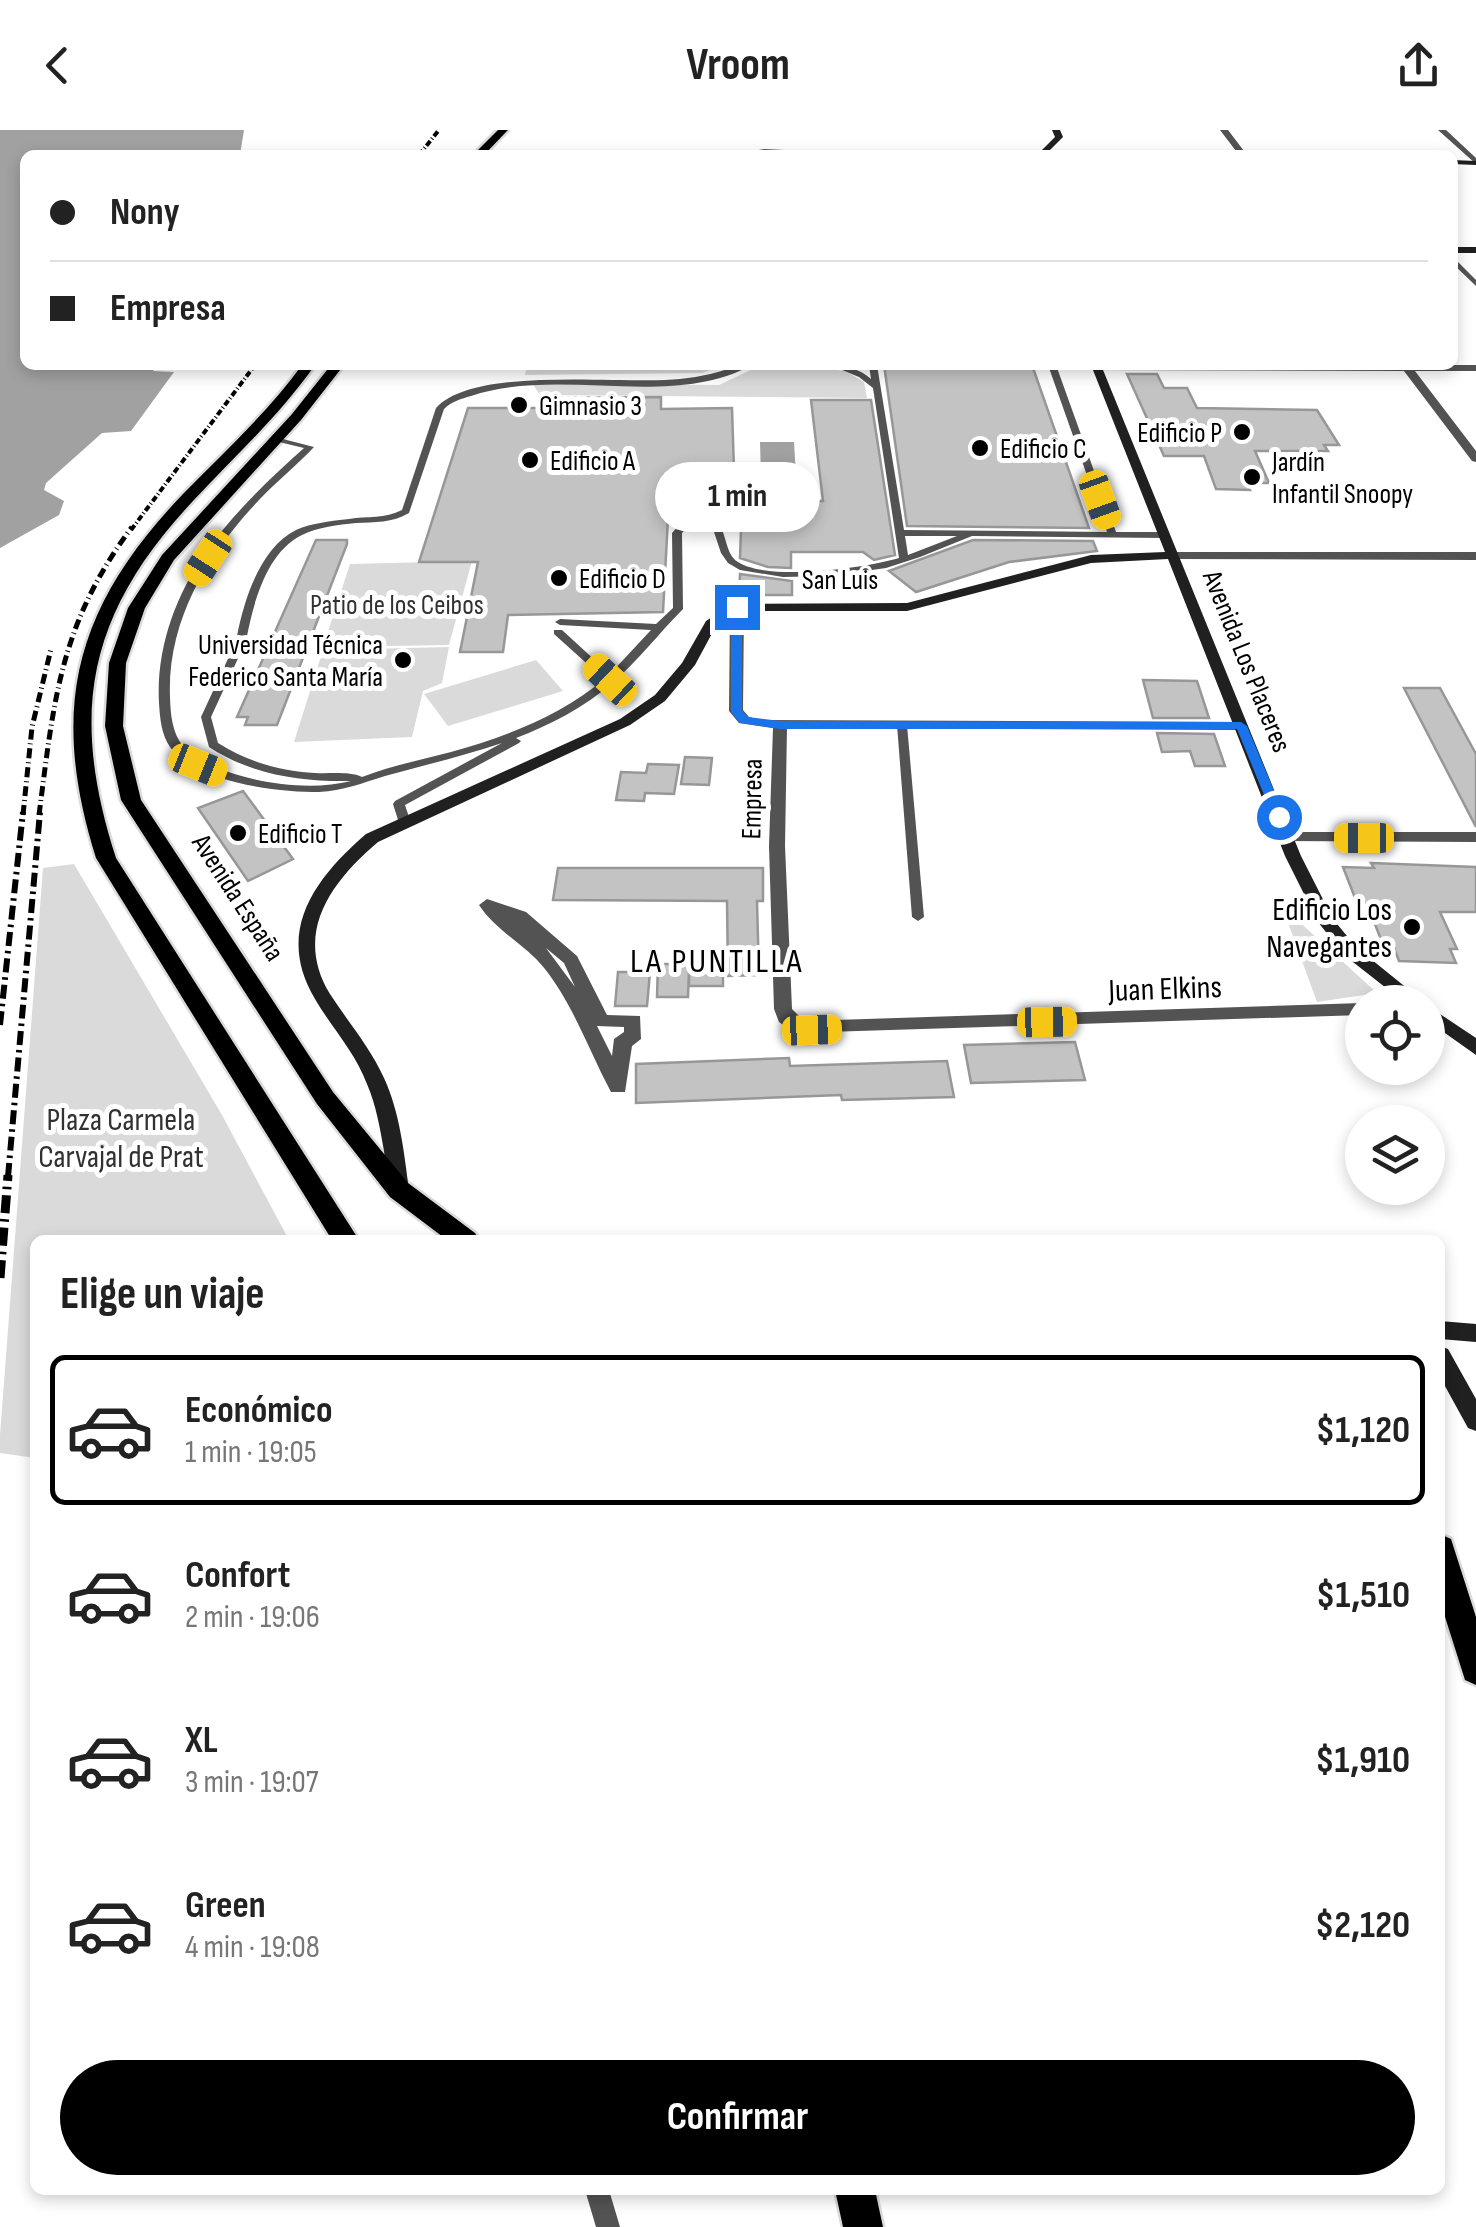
<!DOCTYPE html>
<html lang="es">
<head>
<meta charset="utf-8">
<style>
	body { margin:0; font-family:"Sofia Sans Condensed",sans-serif; background:#f2f2f2; color:#222; height:100vh; display:flex; flex-direction:column; font-size:38px; white-space:nowrap }
	* { box-sizing:border-box; margin:0 }
	p { font-size:32px; color:#767676 }
	.icon { flex:none; width:55px; height:55px; fill:none; stroke:currentColor; stroke-width:2; stroke-linecap:round; stroke-linejoin:round }
	.map { position:relative; flex:1; overflow:hidden }
	.sheet { position:absolute; left:30px; top:1105px; width:1415px; height:960px; display:flex; flex-direction:column; background:#fff; border-radius:15px; box-shadow:0 5px 15px #0003 }
	.sheet>* { flex:none }
	.guide { position:absolute; left:20px; top:20px; width:1438px; height:220px; border-radius:15px; box-shadow:0 5px 15px #0003; display:grid; align-content:center; height:220px; padding:0 30px; background:#fff }
	.buttons { position:absolute; left:1345px; top:855px; display:grid; gap:20px }
	.buttons a { display:grid; place-items:center; width:100px; height:100px; border-radius:50%; background:#fff; box-shadow:0 5px 15px #0003; font-size:50px }
	.end { position:absolute; width:45px; height:45px; margin:-22px; border:12px solid #1a73e8; background:#fff; box-shadow:0 0 0 5px #fff }
	.from { border-radius:50% }
	.bubble { position:absolute; height:70px; border-radius:35px; background:#fff; box-shadow:0 5px 15px #0003; font-size:32px; font-weight:700; line-height:70px; text-align:center }
	.car { position:absolute; width:30px; height:60px; margin:-30px -15px; border-radius:12px; box-shadow:0 0 8px 2px #0007; background:linear-gradient(#f5c518 24%,#345 0 40%,#f5c518 0 76%,#345 0 86%,#f5c518 0) }
	.guide b { display:flex; align-items:center; gap:35px; height:95px; font-size:38px }
	.guide b+b { border-top:2px solid #e0e0e0 }
	.guide i { width:25px; height:25px; background:#222 }
	ul { padding:0; list-style:none }
	li { display:flex; align-items:center; gap:30px; height:150px; margin:0 20px 15px; padding:0 10px; border:5px solid transparent; border-radius:15px }
	li div { flex:1 }
	li b { display:block; font-size:38px }
	li em { font-style:normal; font-weight:700 }
	li.current { border-color:#000 }
	li>.icon { width:90px; height:90px; stroke-width:1.5 }
	h2 { padding:0 30px; font-size:45px; line-height:120px }
	.button { display:flex; gap:20px; margin-top:auto; padding:20px 30px }
	.button a { flex:1; height:115px; border-radius:60px; background:#000; color:#fff; font-size:40px; font-weight:700; line-height:115px; text-align:center }
	header { display:flex; justify-content:space-between; align-items:center; height:130px; padding:0 30px; background:#fff; font-size:45px; font-weight:700 }
	.map>svg:first-child { display:block }
	.green { fill:#dadada }
	.water { fill:#a1a1a1 }
	.building { fill:#c3c3c3; stroke:#979797; stroke-width:2.5 }
	.lines { fill:none; stroke-linecap:round; stroke-linejoin:round }
	.primary-casing { stroke:#dbdbdb; stroke-width:5 }
	.lane { fill:#535353; fill-rule:evenodd }
	.street { fill:#535353; fill-rule:evenodd }
	.secondary { fill:#202020; fill-rule:evenodd }
	.primary { fill:#000; fill-rule:evenodd }
	.rail-far3 { stroke:#000; stroke-width:4; stroke-dasharray:6 2.5 1 2.5; stroke-linecap:butt }
	.rail-far2 { stroke:#000; stroke-width:5; stroke-dasharray:10 4 1 4; stroke-linecap:butt }
	.rail-far1 { stroke:#000; stroke-width:6; stroke-dasharray:14 5 2.5 5; stroke-linecap:butt }
	.rail { stroke:#000; stroke-width:9; stroke-dasharray:18 6 2.5 6; stroke-linecap:butt }
	.route { fill:#1a73e8 }
	.poi-dot { fill:#000; stroke:#fff; stroke-width:4 }
	.labels { text-anchor:middle; stroke-width:10; stroke-linejoin:round; paint-order:stroke }
	.far-poi-label { font-size:28px; fill:#000; stroke:#fff; text-anchor:start }
	.far-street-label { font-size:28px; fill:#000; stroke:#fff }
	.far-park-label { font-size:28px; fill:#313131; stroke:#fff }
	.poi-label { font-size:32px; fill:#000; stroke:#fff; text-anchor:end }
	.street-label { font-size:32px; fill:#000; stroke:#fff }
	.park-label { font-size:32px; fill:#313131; stroke:#fff }
	.neighbourhood-label { font-size:35px; letter-spacing:2.5px; fill:#000; stroke:#fff }
</style>
</head>
<body>
<header><svg class="icon" aria-label="back" viewBox="0 0 24 24"><path d="M15 5l-7 7 7 7"/></svg>Vroom<svg class="icon" aria-label="share" viewBox="0 0 24 24"><path d="M12 15V3M7 8l5-5 5 5M5 13v7h14v-7"/></svg></header>
<div class="map">
<svg width="1476" height="2097" viewBox="0 0 1476 2097">
	<rect width="100%" height="100%" fill="#fff"/>
	<!-- green -->
	<path class="green" d="M527 235H724L702 243 525 245Z
		M785 235 845 241 864 252 867 268 540 265 532 253 719 255 755 238Z
		M472 431 449 515 323 517 350 434Z
		M449 517 442 553 423 561 412 607 294 612 323 520Z
		M536 530 563 561 448 596 424 564Z
		M74 734 222 985 289 1110H35V1328L0 1323V1305L43 738Z
		M1282 776 1377 863 1317 872Z"/>
	<!-- water -->
	<path class="water" d="M0 0H244L240 25H25V235H157L153 241 174 242 131 301 102 303 46 353 44 360 64 371 59 385 0 418Z
		M760 312H794L796 347H761Z"/>
	<!-- building -->
	<path class="building" d="M884 235H1032L1089 398 907 396Z
		M1127 244H1157L1164 258H1187L1197 278 1317 280 1339 315H1324L1328 321H1255L1269 353H1247L1250 360 1216 359 1204 326H1164Z
		M661 267V279L732 278 735 371H823L811 270H871L895 425 874 430 863 422H791V438L768 437 740 428 741 399H731V388H668L663 482 508 485 503 522H460L478 432H419L468 278H546L548 268Z
		M316 410H347V414L277 595H245L248 587H237Z
		M973 410 1093 411 1097 421 1009 432 916 462 889 441Z
		M740 444 792 451V465H739Z
		M1143 550 1197 551 1209 588H1153Z
		M1404 558H1440L1476 624V697Z
		M1157 603 1214 604 1225 636H1195L1190 621 1162 622Z
		M685 627 712 628 709 655 681 654Z
		M648 634 679 635 674 664 645 663 644 671 616 670 621 642 646 643Z
		M243 661 293 729 248 751 198 678Z
		M1371 733 1476 737V782H1440L1457 819H1450L1456 833 1399 831 1392 812H1382L1367 774 1357 773 1343 737 1374 738Z
		M558 738H763V771H757L759 845 728 846 727 771 553 770Z
		M688 826H723V856H689V839L688 867H657L658 834H688Z
		M618 842H650L647 876H615Z
		M1075 912 1085 950 971 953 964 915Z
		M789 928 790 936 947 931 954 967 842 970 841 965 636 973V934Z"/>
	<g class="lines">
		<defs>
			<path id="primary" d="M498 0H508L484 25H473Z
				M302 235H315C280 285 235 326 193 371 87 484 69 583 116 728L359 1110H332L96 728C49 578 74 478 183 364 224 322 267 283 302 235Z
				M331 235H344L301 290 174 430 145 478 126 533 123 596 141 670 333 962 408 1053 475 1103 479 1110H447L390 1067 317 974 121 670 105 596 109 533 128 478 162 425 292 284Z
				M1440 1404 1451 1409 1476 1487V1555L1465 1550 1440 1471Z
				M835 2060H875L883 2097H843Z"/>
		</defs>
		<!-- primary casing -->
		<use href="#primary" class="primary-casing"/>
		<!-- lane -->
		<path class="lane" d="M1452 126 1476 150V156L1452 133Z
			M741 235H752C669 280 560 236 471 266 461 269 452 271 444 279L409 383C392 393 375 392 356 393 338 395 318 397 302 405 267 422 254 471 247 506L242 509 237 506C244 470 260 418 296 400 312 393 331 391 349 389 367 386 385 389 402 380L436 278C475 235 623 255 680 249 701 247 720 242 741 235Z
			M830 235C845 235 860 239 871 249L869 235H877L904 400 1107 402 1048 235H1056L1116 402H1163L1168 405 1163 408 972 406 920 427 886 438 830 446 783 447 740 440 728 433 721 423 713 399H686L682 403 683 479C659 503 638 531 612 553 585 577 550 595 516 608L521 611 519 613 405 675 411 693 405 697 399 693 393 674 395 671 502 613C464 626 424 635 385 646 362 653 343 661 319 662 276 662 198 653 170 617 161 604 160 588 159 573 156 519 175 467 205 423 233 384 268 350 304 318L275 311V307L314 317C297 335 277 351 259 370 208 424 167 490 170 567 171 610 182 625 223 640 260 654 312 661 351 651 301 652 252 645 209 617L201 587 232 520 241 522 211 587 218 613C248 632 280 641 315 643 330 644 349 641 362 647 390 636 421 630 451 622 505 607 561 586 604 549L554 504V500H562L610 544 651 500 560 495 555 492 560 489 656 494 673 478 672 403 680 394H719C726 404 726 422 735 430 763 453 866 438 899 428L873 258 859 247ZM905 406H957L908 425Z
			M902 592 907 595 924 787 918 791 912 787 897 595Z
			M585 2060H609L620 2097H596Z"/>
		<!-- street -->
		<path class="street" d="M1220 0H1228L1247 25H1239Z
			M1438 0H1446L1476 28V34Z
			M764 19 846 23 850 25H733Z
			M1098 235H1476V241H1415L1476 321V332L1472 331 1404 241 1094 240Z
			M1168 422H1476V430L1172 429 1166 425Z
			M737 473 744 477 743 580 749 587 761 590 1241 592 1248 596 1241 600 787 598 785 716 792 879 804 891 1362 873V885L794 903 779 892 774 879 769 716 773 598 739 593 729 581 730 477Z
			M1286 702H1476V712L1280 711V703Z
			M487 769 526 782 577 826 607 885 640 886 641 909 632 916 625 962H611C589 921 574 876 545 839 526 815 496 801 479 775ZM546 818 564 833 575 857ZM597 896 624 897V902L614 909 612 926Z"/>
		<!-- secondary -->
		<path class="secondary" d="M1052 0H1060L1063 7 1045 25H1037L1055 7Z
			M1452 30 1476 31V35L1452 34Z
			M1452 117H1476V123H1452Z
			M1091 235H1101L1301 726 1333 789 1356 817 1424 872H1404L1344 825 1318 792 1285 726 1168 429 1091 433 907 481H740L716 496 695 535 665 571 630 595 378 712C331 752 293 803 330 864 348 892 370 917 384 948 400 983 404 1022 409 1060L406 1066H392C386 1052 386 1035 384 1021 380 998 376 975 367 954 355 922 332 898 315 869 275 802 314 749 366 704L620 589 655 565 682 533 706 491 732 474 907 473 1091 425 1165 422Z
			M1428 876 1476 908V925L1428 891Z
			M1440 1191 1476 1194V1212L1440 1209Z
			M1440 1216 1448 1219 1476 1269V1301L1468 1298 1440 1247Z"/>
		<!-- primary -->
		<use href="#primary" class="primary"/>
		<!-- rail-far3 -->
		<path class="rail-far3" d="M419 25 439 0
			M131 400 255 235"/>
		<!-- rail-far2 -->
		<path class="rail-far2" d="M23 685 32 597 51 519
			M39 685C54 569 60 494 132 397"/>
		<!-- rail-far1 -->
		<path class="rail-far1" d="M0 895 23 682
			M8 1047 40 682"/>
		<!-- rail -->
		<path class="rail" d="M0 1148 8 1045"/>
	</g>
	<!-- route -->
	<path class="route" d="M737 474 742 477V581L748 587 780 591 1241 592 1247 596 1285 687 1279 691 1273 687 1237 599H780L740 593 731 582V477Z"/>
	<!-- markers -->
	<g class="poi-dot">
		<circle cx="519" cy="275" r="10"/>
		<circle cx="1242" cy="302" r="10"/>
		<circle cx="980" cy="318" r="10"/>
		<circle cx="530" cy="330" r="10"/>
		<circle cx="1252" cy="347" r="10"/>
		<circle cx="559" cy="448" r="10"/>
		<circle cx="403" cy="530" r="10"/>
		<circle cx="238" cy="703" r="10"/>
		<circle cx="1412" cy="797" r="10"/>
	</g>
	<g class="labels">
		<!-- far-poi labels -->
		<g class="far-poi-label">
			<text x="539" y="285">Gimnasio 3</text>
			<text x="1222" y="312" text-anchor="end">Edificio P</text>
			<text x="1000" y="328">Edificio C</text>
			<text x="550" y="340">Edificio A</text>
			<text x="1272" y="341">Jardín<tspan x="1272" dy="32">Infantil Snoopy</tspan></text>
			<text x="579" y="458">Edificio D</text>
			<text x="383" y="524" text-anchor="end">Universidad Técnica<tspan x="383" dy="32">Federico Santa María</tspan></text>
			<text x="258" y="713">Edificio T</text>
		</g>
		<!-- far-street labels -->
		<g class="far-street-label">
			<text x="840" y="459">San Luis</text>
			<text transform="translate(1248 531) rotate(68)" y="10">Avenida Los Placeres</text>
			<text transform="translate(751 669) rotate(-89)" y="10">Empresa</text>
			<text transform="translate(239 767) rotate(57)" y="10">Avenida España</text>
		</g>
		<!-- far-park labels -->
		<g class="far-park-label">
			<text x="397" y="484">Patio de los Ceibos</text>
		</g>
		<!-- poi labels -->
		<g class="poi-label">
			<text x="1392" y="790">Edificio Los<tspan x="1392" dy="37">Navegantes</tspan></text>
		</g>
		<!-- street labels -->
		<g class="street-label">
			<text transform="translate(1165 858) rotate(-2)" y="11">Juan Elkins</text>
		</g>
		<!-- park labels -->
		<g class="park-label">
			<text x="121" y="1000">Plaza Carmela<tspan x="121" dy="37">Carvajal de Prat</tspan></text>
		</g>
		<!-- neighbourhood labels -->
		<g class="neighbourhood-label">
			<text x="717" y="842">LA PUNTILLA</text>
		</g>
	</g>
</svg>
<div class="buttons">
<a><svg class="icon" aria-label="locate" viewBox="0 0 24 24"><circle cx="12" cy="12" r="6"/><path d="M12 2v4M12 18v4M2 12h4M18 12h4"/></svg></a>
<a><svg class="icon" aria-label="layers" viewBox="0 0 24 24"><path d="M12 4l9 5-9 5-9-5zM3 14l9 5 9-5"/></svg></a>
</div>
<i class="end from" style="left:1279px;top:687px"></i>
<i class="end" style="left:737px;top:477px"></i>
<div class="bubble" style="left:655px;top:332px;width:165px">1 min</div>
<i class="car" style="left:1100px;top:370px;rotate:160deg"></i>
<i class="car" style="left:208px;top:428px;rotate:213deg"></i>
<i class="car" style="left:610px;top:550px;rotate:313deg"></i>
<i class="car" style="left:198px;top:635px;rotate:112deg"></i>
<i class="car" style="left:1364px;top:708px;rotate:270deg"></i>
<i class="car" style="left:1047px;top:892px;rotate:89deg"></i>
<i class="car" style="left:812px;top:900px;rotate:88deg"></i>
<div class="guide">
<b><i class="from"></i>Nony</b>
<b><i></i>Empresa</b>
</div>
<section class="sheet">
<h2>Elige un viaje</h2>
<ul>
<li class="current"><svg class="icon" aria-label="car" viewBox="0 0 24 24"><path d="M5 17H2v-5l4-1 3-4h7l3 4 3 1v5h-3M9 17h6M6 11h13"/><circle cx="7" cy="17" r="2"/><circle cx="17" cy="17" r="2"/></svg><div><b>Económico</b><p>1 min · 19:05</p></div><em>$1,120</em></li>
<li><svg class="icon" aria-label="car" viewBox="0 0 24 24"><path d="M5 17H2v-5l4-1 3-4h7l3 4 3 1v5h-3M9 17h6M6 11h13"/><circle cx="7" cy="17" r="2"/><circle cx="17" cy="17" r="2"/></svg><div><b>Confort</b><p>2 min · 19:06</p></div><em>$1,510</em></li>
<li><svg class="icon" aria-label="car" viewBox="0 0 24 24"><path d="M5 17H2v-5l4-1 3-4h7l3 4 3 1v5h-3M9 17h6M6 11h13"/><circle cx="7" cy="17" r="2"/><circle cx="17" cy="17" r="2"/></svg><div><b>XL</b><p>3 min · 19:07</p></div><em>$1,910</em></li>
<li><svg class="icon" aria-label="car" viewBox="0 0 24 24"><path d="M5 17H2v-5l4-1 3-4h7l3 4 3 1v5h-3M9 17h6M6 11h13"/><circle cx="7" cy="17" r="2"/><circle cx="17" cy="17" r="2"/></svg><div><b>Green</b><p>4 min · 19:08</p></div><em>$2,120</em></li>
</ul>
<div class="button"><a>Confirmar</a></div>
</section>
</div>
</body>
</html>
